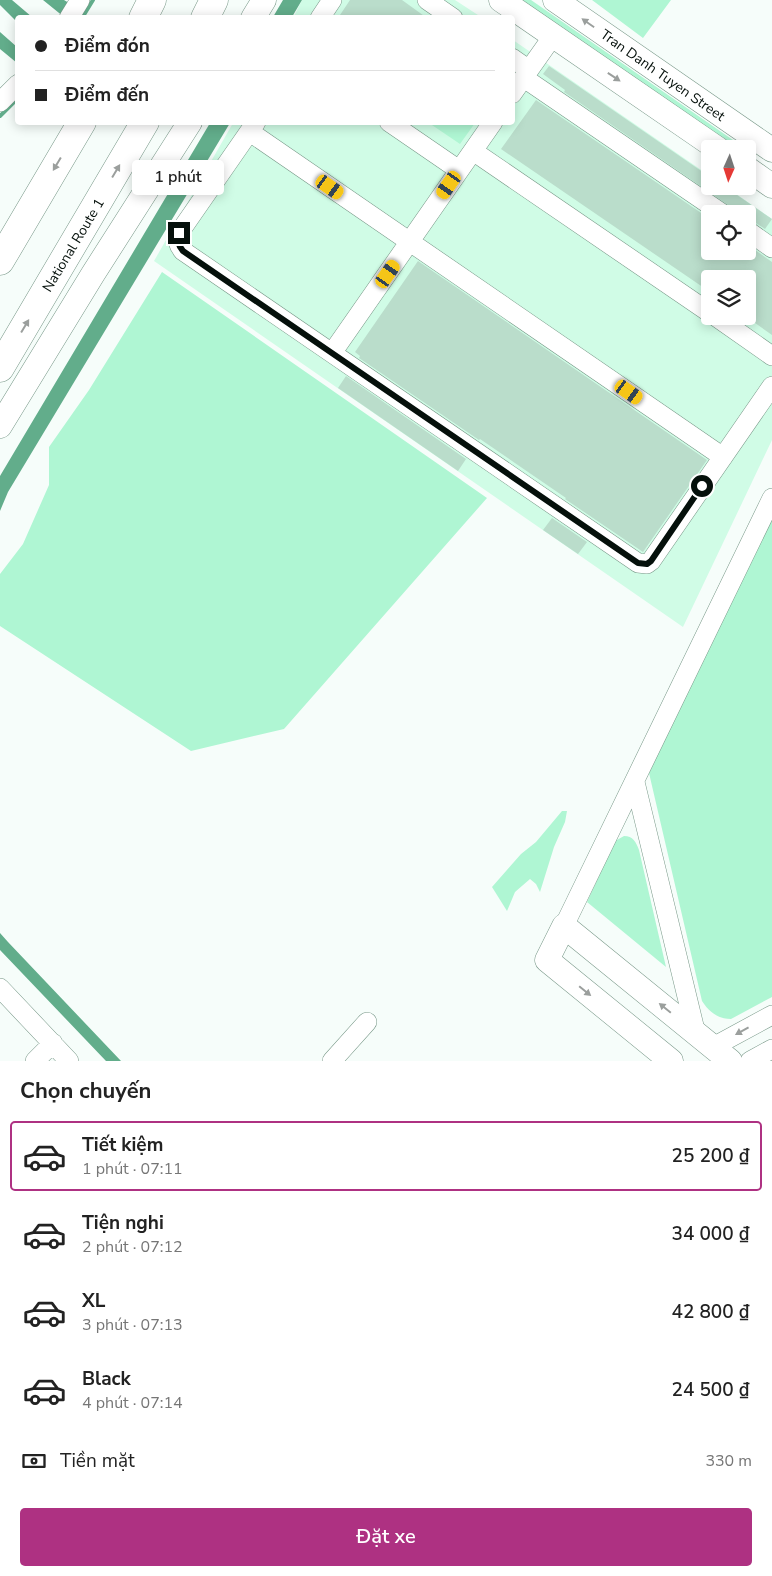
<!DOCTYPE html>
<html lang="vi">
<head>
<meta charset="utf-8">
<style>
	body { margin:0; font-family:"Nunito Sans",sans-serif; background:#f2f2f2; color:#222; height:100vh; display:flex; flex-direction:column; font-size:19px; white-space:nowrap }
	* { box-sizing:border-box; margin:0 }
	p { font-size:16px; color:#767676 }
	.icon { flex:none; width:28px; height:28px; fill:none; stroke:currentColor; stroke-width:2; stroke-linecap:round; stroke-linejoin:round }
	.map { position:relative; height:1061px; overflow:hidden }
	.panel { display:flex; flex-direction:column; background:#fff; flex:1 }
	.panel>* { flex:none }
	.hud { position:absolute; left:15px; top:15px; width:500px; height:110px; border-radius:5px; box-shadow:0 2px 12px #0003; display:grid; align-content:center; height:110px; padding:0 20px; background:#fff }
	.needle { width:32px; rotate:183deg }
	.fabs { position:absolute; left:701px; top:140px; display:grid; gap:10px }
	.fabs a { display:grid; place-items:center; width:55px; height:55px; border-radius:5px; background:#fff; box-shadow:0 2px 12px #0003; font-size:25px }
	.end { position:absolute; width:22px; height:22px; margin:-11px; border:6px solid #05100b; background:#fff; box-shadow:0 0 0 2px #fff }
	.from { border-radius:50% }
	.bubble { position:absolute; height:35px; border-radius:5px; background:#fff; box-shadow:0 2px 12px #0003; font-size:16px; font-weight:600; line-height:35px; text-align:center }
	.car { position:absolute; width:15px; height:30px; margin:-15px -8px; border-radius:6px; box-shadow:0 0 4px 1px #0007; background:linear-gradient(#f5c518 24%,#345 0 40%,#f5c518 0 76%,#345 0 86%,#f5c518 0) }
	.hud b { display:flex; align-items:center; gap:18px; height:48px; font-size:19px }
	.hud b+b { border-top:1px solid #e0e0e0 }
	.hud i { width:12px; height:12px; background:#222 }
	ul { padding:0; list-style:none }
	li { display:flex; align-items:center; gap:15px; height:70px; margin:0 10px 8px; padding:0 10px; border:2px solid transparent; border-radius:5px }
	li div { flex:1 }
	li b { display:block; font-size:19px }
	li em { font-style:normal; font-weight:600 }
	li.current { border-color:#ae3182 }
	li>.icon { width:45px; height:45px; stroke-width:1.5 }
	h2 { padding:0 20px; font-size:22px; line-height:60px }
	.pay { display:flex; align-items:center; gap:12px; height:55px; padding:0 20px; font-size:19px }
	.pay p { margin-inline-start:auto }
	.primary-button { display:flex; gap:10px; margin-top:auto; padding:10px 20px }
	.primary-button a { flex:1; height:58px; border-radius:5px; background:#ae3182; color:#fff; font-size:20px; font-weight:600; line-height:58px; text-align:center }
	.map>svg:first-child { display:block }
	.built { fill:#d0fce6; fill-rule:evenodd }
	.green { fill:#aff6d3 }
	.water { fill:#62ad8b }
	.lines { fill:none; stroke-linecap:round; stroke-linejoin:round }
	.stream { stroke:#62ad8b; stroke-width:4 }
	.building { fill:#baddcb }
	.minor-casing { stroke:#779787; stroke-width:20 }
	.major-casing { stroke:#779787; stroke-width:25 }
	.highway-casing { stroke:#779787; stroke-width:29 }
	.minor { stroke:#fff; stroke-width:19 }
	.major { stroke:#fff; stroke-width:24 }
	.highway { stroke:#fff; stroke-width:28 }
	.oneway { fill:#9b9f9d }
	.route { stroke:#05100b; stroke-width:6 }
	.labels { text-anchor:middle; stroke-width:4.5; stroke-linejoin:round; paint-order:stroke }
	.street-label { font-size:14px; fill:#05100b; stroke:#fff }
</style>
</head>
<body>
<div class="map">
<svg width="772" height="1061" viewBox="0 0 772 1061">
	<rect width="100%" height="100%" fill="#f6fdfa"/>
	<!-- built -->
	<path class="built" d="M302 0H455L481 17 293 18Z
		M513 40 710 176V186H725L772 219V440L683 627 154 261 233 123 512 122ZM710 214H748V251H710ZM710 279H748V316H710Z"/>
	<!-- green -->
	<path class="green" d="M517 0H531L746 149H733Z
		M592 0H671L643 38Z
		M429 123H475L460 144Z
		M162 272 487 498 284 729 191 751 0 626V574L23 544 49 485V447L89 390Z
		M772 514V997L731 1019C718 1019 709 1012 702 1001L649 773Z
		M562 811H567L565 822 554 847 540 892 536 884 530 879 515 892 507 911 492 887 521 854 536 842Z
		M624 836C633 836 636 842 639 850L666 967 587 902 615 841Z"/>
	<!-- water -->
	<path class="water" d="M0 0H12L32 17 18 18 17 22 0 5Z
		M43 0H64L69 3 64 17Z
		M283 0H302L292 17H273Z
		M0 32 17 47V63L0 49Z
		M210 123H230L8 492 0 511V476Z
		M0 933 8 942 121 1061H106L0 950Z"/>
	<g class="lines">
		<!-- stream -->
		<path class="stream" d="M82 18 93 0
			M0 116 18 98"/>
	</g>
	<!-- building -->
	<path class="building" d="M350 0H402L427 18H338Z
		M549 66 710 177V186H724L772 219 765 229 748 218V214H741L564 92 565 90 543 74Z
		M536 100 710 219V251H748V245L772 262V335L748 318V279H710V292L501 149Z
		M418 261 707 460 643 552 565 499 566 498 480 439 479 440 359 358 360 356 355 352Z
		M346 376 466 459 458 471 338 388Z
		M552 518 587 542 578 554 543 530Z"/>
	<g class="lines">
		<defs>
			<path id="minor" d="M427 0 453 18
				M69 18 80 0
				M320 18 332 0
				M512 58 529 70
				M524 78 723 214
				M512 94 553 36
				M0 102 18 84
				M256 122 179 233C177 241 178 245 183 251L638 563 647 564 651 561 772 386
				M389 122 459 170
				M250 132 723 457
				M473 151 710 313
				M748 231 772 248
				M715 316 772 356
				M332 353 493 122
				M635 782 696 1034
				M564 926 772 498
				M0 988 69 1061
				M713 1047 772 1015
				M35 1061 53 1043
				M332 1061 367 1022
				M750 1061 772 1049"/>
			<path id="major" d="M501 0 718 149
				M555 0 772 150
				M253 18 264 0
				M748 169 772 186
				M0 426 93 274 190 122
				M671 1061 547 960 564 926 730 1061"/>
			<path id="highway" d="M143 18 152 0
				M205 18 214 0
				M0 261 82 122
				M0 368 145 122"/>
		</defs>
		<!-- minor casing -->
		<use href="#minor" class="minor-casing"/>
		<!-- major casing -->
		<use href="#major" class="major-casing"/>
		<!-- highway casing -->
		<use href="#highway" class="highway-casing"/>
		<!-- minor -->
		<use href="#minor" class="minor"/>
		<!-- major -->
		<use href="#major" class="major"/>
		<!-- highway -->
		<use href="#highway" class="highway"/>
	</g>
	<!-- one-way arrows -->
	<defs><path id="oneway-solid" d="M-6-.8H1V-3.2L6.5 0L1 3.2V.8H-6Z" transform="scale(1.25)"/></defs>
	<g class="oneway">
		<use href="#oneway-solid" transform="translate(588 23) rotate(-145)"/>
		<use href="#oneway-solid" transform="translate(614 77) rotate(34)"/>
		<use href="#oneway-solid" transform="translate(57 164) rotate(121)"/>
		<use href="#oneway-solid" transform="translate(116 171) rotate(-59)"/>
		<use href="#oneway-solid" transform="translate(25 326) rotate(-59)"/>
		<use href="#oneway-solid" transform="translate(585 991) rotate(39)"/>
		<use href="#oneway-solid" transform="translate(665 1008) rotate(-141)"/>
		<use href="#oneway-solid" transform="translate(742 1031) rotate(151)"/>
	</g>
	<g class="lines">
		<!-- route -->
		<path class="route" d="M179 233C177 241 178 245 183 251L638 563 647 564 651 561 702 486"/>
	</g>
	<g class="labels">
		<!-- street labels -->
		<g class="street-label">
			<text transform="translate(663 75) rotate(35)" y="5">Tran Danh Tuyen Street</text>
			<text transform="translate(73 245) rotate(-59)" y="5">National Route 1</text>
		</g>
	</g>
</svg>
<div class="fabs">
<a><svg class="needle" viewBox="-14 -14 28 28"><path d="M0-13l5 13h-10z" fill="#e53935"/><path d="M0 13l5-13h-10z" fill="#767676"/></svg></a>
<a><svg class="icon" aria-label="locate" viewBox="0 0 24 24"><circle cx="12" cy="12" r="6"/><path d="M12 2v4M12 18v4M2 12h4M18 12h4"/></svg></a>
<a><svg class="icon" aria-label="layers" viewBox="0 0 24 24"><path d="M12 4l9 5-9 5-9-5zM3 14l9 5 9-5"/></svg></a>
</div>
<i class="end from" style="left:702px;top:486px"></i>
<i class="end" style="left:179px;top:233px"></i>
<div class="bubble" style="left:132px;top:160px;width:92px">1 phút</div>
<i class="car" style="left:449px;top:185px;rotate:215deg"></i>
<i class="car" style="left:330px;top:187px;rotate:125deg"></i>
<i class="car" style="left:388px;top:274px;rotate:35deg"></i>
<i class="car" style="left:629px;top:392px;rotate:125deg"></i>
<div class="hud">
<b><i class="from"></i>Điểm đón</b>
<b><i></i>Điểm đến</b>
</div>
</div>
<section class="panel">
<h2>Chọn chuyến</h2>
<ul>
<li class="current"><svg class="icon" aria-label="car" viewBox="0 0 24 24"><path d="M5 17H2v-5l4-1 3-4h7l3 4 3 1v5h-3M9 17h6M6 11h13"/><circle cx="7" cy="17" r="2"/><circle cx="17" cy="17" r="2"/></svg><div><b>Tiết kiệm</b><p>1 phút · 07:11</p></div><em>25 200 ₫</em></li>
<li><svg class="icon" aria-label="car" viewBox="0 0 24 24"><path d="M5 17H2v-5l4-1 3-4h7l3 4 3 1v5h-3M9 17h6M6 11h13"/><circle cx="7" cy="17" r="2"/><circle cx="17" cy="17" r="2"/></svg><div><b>Tiện nghi</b><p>2 phút · 07:12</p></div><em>34 000 ₫</em></li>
<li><svg class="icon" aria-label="car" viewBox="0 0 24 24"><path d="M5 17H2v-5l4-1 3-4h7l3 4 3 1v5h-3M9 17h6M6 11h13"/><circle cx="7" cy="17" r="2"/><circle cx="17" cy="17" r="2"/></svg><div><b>XL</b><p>3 phút · 07:13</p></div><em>42 800 ₫</em></li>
<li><svg class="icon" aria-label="car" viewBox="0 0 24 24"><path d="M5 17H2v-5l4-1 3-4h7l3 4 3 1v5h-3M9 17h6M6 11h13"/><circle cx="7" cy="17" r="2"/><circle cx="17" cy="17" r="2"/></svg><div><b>Black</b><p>4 phút · 07:14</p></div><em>24 500 ₫</em></li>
</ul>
<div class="pay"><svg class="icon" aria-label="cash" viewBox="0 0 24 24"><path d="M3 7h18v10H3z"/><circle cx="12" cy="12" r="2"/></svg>Tiền mặt<p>330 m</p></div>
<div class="primary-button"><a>Đặt xe</a></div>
</section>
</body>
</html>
